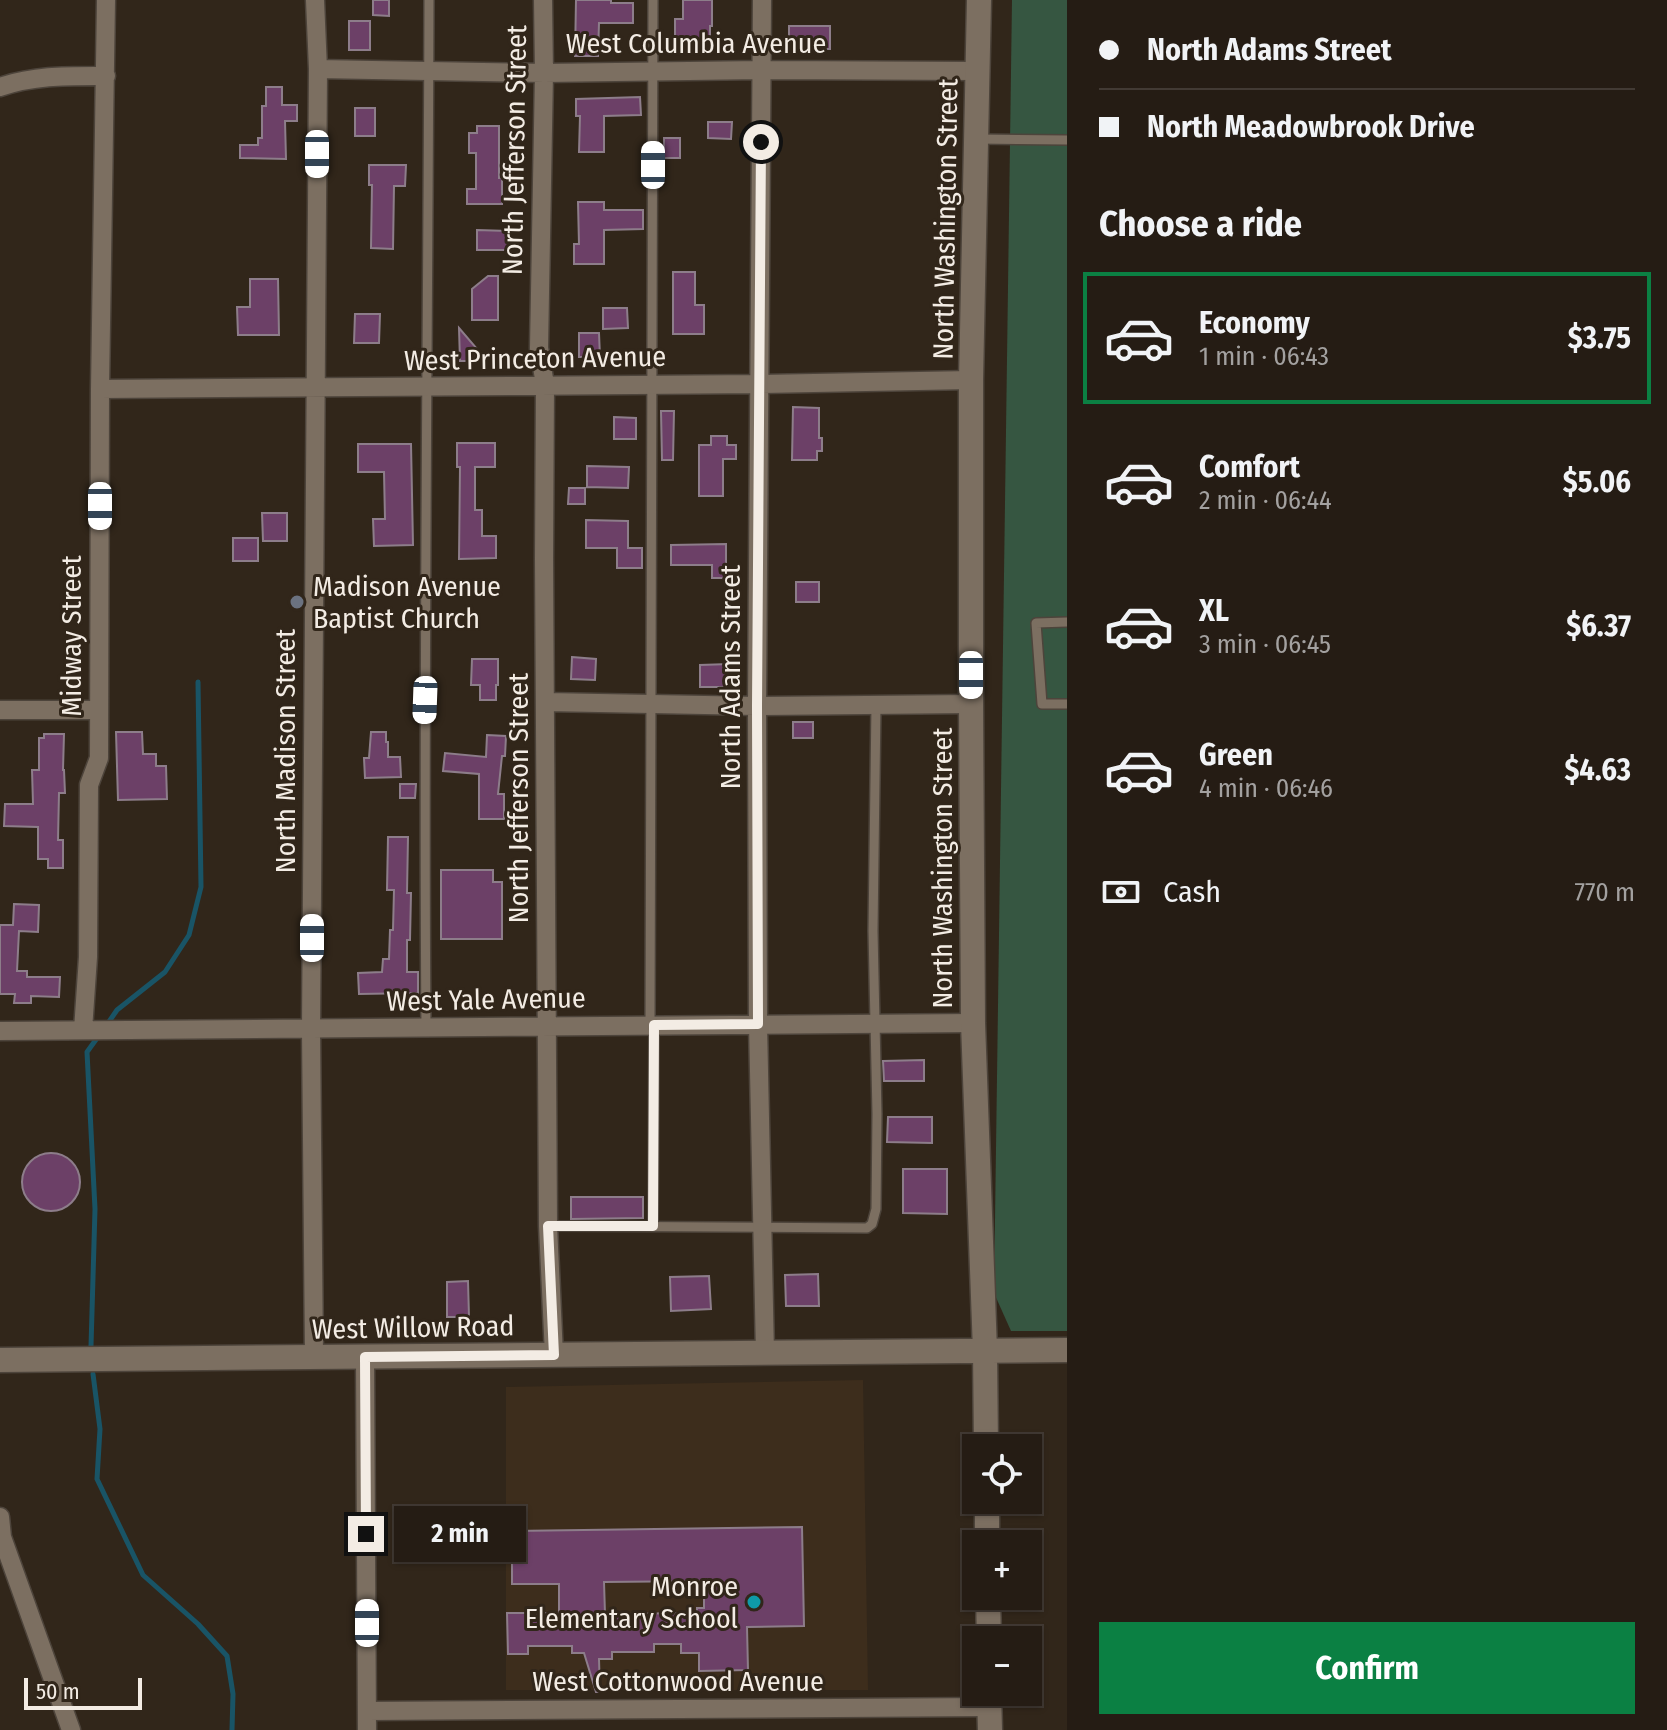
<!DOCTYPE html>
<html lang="en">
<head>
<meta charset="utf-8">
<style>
	body { margin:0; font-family:"Fira Sans Condensed",sans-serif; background:#312922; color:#f1f3f6; height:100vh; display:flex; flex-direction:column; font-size:30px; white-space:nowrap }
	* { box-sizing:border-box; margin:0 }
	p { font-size:26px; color:#a3a1a0 }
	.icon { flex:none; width:44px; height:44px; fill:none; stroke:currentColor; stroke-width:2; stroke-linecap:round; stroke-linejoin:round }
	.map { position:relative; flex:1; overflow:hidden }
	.sheet { display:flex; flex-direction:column; background:#251c14; width:600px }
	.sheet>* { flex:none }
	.guide { display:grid; align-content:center; height:176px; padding:0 32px; background:#251c14 }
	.tools { position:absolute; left:962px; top:1434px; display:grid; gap:16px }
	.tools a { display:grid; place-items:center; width:80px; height:80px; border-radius:0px; background:#251c14; box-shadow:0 2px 6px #0004,0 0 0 2px #423a34; font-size:40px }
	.scale { position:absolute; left:24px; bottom:20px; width:118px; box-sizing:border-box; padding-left:8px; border:4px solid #f3ece4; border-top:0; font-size:22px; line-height:28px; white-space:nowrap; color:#f3ece4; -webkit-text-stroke:6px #31261a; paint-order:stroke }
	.end { position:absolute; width:36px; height:36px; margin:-18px; border:10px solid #f3ece4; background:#111; box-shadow:0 0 0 4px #111 }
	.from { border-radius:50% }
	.bubble { position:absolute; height:56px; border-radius:0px; background:#251c14; box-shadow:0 2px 6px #0004,0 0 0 2px #423a34; font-size:26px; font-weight:700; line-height:56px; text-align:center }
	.car { position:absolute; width:24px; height:48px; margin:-24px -12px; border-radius:10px; box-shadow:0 0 6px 2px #0007; background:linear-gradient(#fff 24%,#345 0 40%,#fff 0 76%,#345 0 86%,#fff 0) }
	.guide b { display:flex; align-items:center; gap:28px; height:76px; font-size:30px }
	.guide b+b { border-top:2px solid #423a34 }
	.guide i { width:20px; height:20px; background:#f1f3f6 }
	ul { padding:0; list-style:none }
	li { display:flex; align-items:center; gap:24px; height:132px; margin:0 16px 12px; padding:0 16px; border:4px solid transparent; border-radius:0px }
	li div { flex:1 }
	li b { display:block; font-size:30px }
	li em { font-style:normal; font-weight:700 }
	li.selected { border-color:#0b8043 }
	li>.icon { width:72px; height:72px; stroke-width:1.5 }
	h2 { padding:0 32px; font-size:36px; line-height:96px }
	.pay { display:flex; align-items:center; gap:20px; height:88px; padding:0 32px; font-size:30px }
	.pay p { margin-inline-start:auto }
	.primary-button { display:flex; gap:16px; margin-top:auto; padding:16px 32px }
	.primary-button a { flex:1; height:92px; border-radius:0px; background:#0b8043; color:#fff; font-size:32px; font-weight:700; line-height:92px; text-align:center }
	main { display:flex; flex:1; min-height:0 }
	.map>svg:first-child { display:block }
	.built { fill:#3d2d1c }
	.green { fill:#365641 }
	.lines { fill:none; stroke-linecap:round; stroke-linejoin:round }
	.stream { stroke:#195466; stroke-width:5 }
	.building { fill:#6c4067; stroke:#8d7d8a; stroke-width:2; fill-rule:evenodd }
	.lane-casing { stroke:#4d443b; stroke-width:12 }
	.street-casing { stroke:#4d443b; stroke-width:21 }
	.secondary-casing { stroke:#4d443b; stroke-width:27 }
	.lane { stroke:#7c6f61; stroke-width:9 }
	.street { stroke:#7c6f61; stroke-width:18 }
	.secondary { stroke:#7c6f61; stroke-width:24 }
	.route { stroke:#f3ece4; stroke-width:10 }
	.worship-dot { fill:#6b7280; stroke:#31261a; stroke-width:3 }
	.culture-dot { fill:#0f9aa8; stroke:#31261a; stroke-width:3 }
	.labels { text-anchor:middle; stroke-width:6; stroke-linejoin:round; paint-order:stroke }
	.street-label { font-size:28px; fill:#f3ece4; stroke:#31261a }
	.poi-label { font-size:28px; fill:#f3ece4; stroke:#31261a; text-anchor:start }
</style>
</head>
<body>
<main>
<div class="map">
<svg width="1067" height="1730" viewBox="0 0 1067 1730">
	<rect width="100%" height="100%" fill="#31261a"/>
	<!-- built -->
	<path class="built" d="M863 1380 868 1690H506V1387Z"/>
	<!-- green -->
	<path class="green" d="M1012 0H1067V1331H1011L994 1293Z"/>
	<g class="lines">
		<!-- stream -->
		<path class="stream" d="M106 1026 117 1010 165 972 189 935 201 887 198 682
			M91 1346 95 1209 87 1052 100 1034
			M93 1374 100 1429 97 1479 143 1575 198 1624 227 1656 233 1694 232 1730"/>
	</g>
	<!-- building -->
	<path class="building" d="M373 0H389V16L373 15Z
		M576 0H611V3H633V23H599L598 56H575Z
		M683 0H712V26H710V48H675V19H683Z
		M349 21H370V50H349Z
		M789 26H830V49H789Z
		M266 87H282V105H297V121H285L286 159 240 158V145H258V138H262V106H266Z
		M640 97 641 115 604 116V152H579L580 116H576V99Z
		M355 108H375V136H355Z
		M708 122H732L731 139 708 138Z
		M477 126H499V178H502V204H467V189H476V153H469V133H477Z
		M664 138H680V158H664Z
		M369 165H406L405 186H394L393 249 371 248 372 185H369Z
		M578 202H604V210H643V229L604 230V264H574V244H579Z
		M477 230 508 231V250H477Z
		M673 272H695V305H704V334H673Z
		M488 276H498V320H472V289Z
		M250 279H278L279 335H238L237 307H250Z
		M603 308H627L628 328 603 329Z
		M355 314H380L379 343H354Z
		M459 328 478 350V361H460Z
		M579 333H599L600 357H579Z
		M793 407 819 408V438H822V451H817V460H792Z
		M661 411H674L673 460H662Z
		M614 417 636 418V439H614Z
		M711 436H727V445H736V459H723V496H699V445H711Z
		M457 443H495V467H475V510H482V536H496V558L459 559 460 467H457Z
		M358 444H411L413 545 374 546 373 519H385L384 472H358Z
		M587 466 629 467 628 488 587 487Z
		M569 488H585V504H568Z
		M262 513H287V541H263Z
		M586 520 628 521V548H642V568H617V548H586Z
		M233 538H258V561H233Z
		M726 544V578H712V565H671V545Z
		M796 582H819V602H796Z
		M572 657 596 659 595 680 571 679Z
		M472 659H498V685H496V700H480V685H471Z
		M729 664V687H700V665Z
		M793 722H813V738H793Z
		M116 732H142L143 754H156V766H166L167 799 118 800Z
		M371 732H386V742H388V757H400L401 777 365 778 364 758H369Z
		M44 734H64L63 770H64L65 793H59L58 840H63V868H48V859H38V827L4 826 5 804H33L32 770H39V738H44Z
		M487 735 506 736 505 756H502L498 794H504V819H479V774L443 771 445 753 486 757Z
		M400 784H416L415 798H400Z
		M388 837H408L407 893H411L410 940H407V972H418V993L359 994 358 973 382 972 383 959H389L390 930H393L394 890H387Z
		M441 870H493V882H502V939H441Z
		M14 904 39 905 38 932 19 931 17 971H27V977H60L59 997 31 996V1003H14L15 994H0V925H13Z
		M924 1060V1081H884L883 1061Z
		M888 1117H932V1143L887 1142Z
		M22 1182a29 29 0 1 1 58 0a29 29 0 1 1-58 0Z
		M903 1169H947V1214L903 1213Z
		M571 1197H643V1218L571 1219Z
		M818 1274 819 1306H786L785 1275Z
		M709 1276 711 1309 671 1311 670 1277Z
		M468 1281 469 1317H447V1282Z
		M802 1527 804 1626 747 1627 748 1670 699 1671V1653H681V1644H654V1652H612V1659H599L600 1692H596L584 1653H572V1646H528V1654H508L507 1613H559V1584H512V1531ZM704 1581V1608H697V1613L605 1614 604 1582Z"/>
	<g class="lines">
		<defs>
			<path id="lane" d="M977 139 1067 140
				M1067 622 1036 623 1042 704H1067
				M650 1025 653 0
				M426 1028C423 685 428 343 429 0
				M548 1226 867 1228 872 1224 876 1209 877 1114 873 931 876 705
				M653 1226 654 1026"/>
			<path id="street" d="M543 0 544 73 539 348 545 385 544 559 548 1226 554 1355
				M762 0 757 706 758 1024 765 1354
				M318 69 544 73 761 70 978 71
				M0 87C35 75 69 76 106 76
				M100 389 760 384 971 380
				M546 702 757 706 971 704
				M0 710H98
				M83 1030 88 957 89 785 99 758 100 389 106 0
				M0 1031 973 1023
				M314 1357 311 1030 318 69 315 0
				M365 1357 367 1730
				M0 1517 2 1537 71 1730
				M367 1711 989 1707"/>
			<path id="secondary" d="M979 0 971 380V704L973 1023 985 1351 986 1448
				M0 1360 1067 1350
				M987 1500V1544
				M988 1596 989 1640
				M989 1692 990 1730"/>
		</defs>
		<!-- lane casing -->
		<use href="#lane" class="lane-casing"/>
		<!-- street casing -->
		<use href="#street" class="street-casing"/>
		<!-- secondary casing -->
		<use href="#secondary" class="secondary-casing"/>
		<!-- lane -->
		<use href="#lane" class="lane"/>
		<!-- street -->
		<use href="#street" class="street"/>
		<!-- secondary -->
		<use href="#secondary" class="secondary"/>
	</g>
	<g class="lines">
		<!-- route -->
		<path class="route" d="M366 1534 365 1357 554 1355 548 1226H653L654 1025 758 1024 757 706 761 142"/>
	</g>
	<!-- markers -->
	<circle class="worship-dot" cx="297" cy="602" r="8"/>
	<circle class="culture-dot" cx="754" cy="1602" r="8"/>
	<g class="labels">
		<!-- street labels -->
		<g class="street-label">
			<text x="696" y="53">West Columbia Avenue</text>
			<text transform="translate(514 150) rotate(-89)" y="10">North Jefferson Street</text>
			<text transform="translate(945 219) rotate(-89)" y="10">North Washington Street</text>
			<text transform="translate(535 358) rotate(-1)" y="10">West Princeton Avenue</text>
			<text transform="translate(71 636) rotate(-90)" y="10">Midway Street</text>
			<text transform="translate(730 677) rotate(-90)" y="10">North Adams Street</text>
			<text transform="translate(285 751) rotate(-90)" y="10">North Madison Street</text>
			<text transform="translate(518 798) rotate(-90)" y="10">North Jefferson Street</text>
			<text transform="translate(942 868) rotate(-90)" y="10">North Washington Street</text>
			<text transform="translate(486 999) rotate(-1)" y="10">West Yale Avenue</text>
			<text transform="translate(413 1327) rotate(-1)" y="10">West Willow Road</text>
			<text x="678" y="1691">West Cottonwood Avenue</text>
		</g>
		<!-- poi labels -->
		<g class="poi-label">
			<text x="313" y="596">Madison Avenue<tspan x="313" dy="32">Baptist Church</tspan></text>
			<text x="738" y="1596" text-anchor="end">Monroe<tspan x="738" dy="32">Elementary School</tspan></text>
		</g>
	</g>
</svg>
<div class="tools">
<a><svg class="icon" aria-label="locate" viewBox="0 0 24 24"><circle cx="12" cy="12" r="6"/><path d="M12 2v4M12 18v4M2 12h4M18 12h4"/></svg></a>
<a>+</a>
<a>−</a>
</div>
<div class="scale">50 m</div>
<i class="end from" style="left:761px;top:142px"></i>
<i class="end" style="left:366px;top:1534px"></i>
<div class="bubble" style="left:394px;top:1506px;width:132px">2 min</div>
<i class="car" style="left:317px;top:154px;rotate:180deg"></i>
<i class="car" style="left:653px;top:165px;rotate:0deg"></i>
<i class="car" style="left:100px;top:506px;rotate:180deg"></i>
<i class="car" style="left:971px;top:675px;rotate:180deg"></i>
<i class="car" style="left:425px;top:700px;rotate:182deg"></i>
<i class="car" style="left:312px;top:938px;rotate:0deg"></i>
<i class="car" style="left:367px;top:1623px;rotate:0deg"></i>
</div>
<section class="sheet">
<div class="guide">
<b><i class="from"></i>North Adams Street</b>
<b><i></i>North Meadowbrook Drive</b>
</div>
<h2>Choose a ride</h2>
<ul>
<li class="selected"><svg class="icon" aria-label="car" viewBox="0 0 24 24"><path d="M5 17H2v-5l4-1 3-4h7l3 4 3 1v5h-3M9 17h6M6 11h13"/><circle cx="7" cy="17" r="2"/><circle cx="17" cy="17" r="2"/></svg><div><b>Economy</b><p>1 min · 06:43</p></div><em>$3.75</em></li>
<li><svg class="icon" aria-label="car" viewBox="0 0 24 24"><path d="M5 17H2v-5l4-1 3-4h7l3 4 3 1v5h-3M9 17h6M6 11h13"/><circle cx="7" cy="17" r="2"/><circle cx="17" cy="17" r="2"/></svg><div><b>Comfort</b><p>2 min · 06:44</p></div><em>$5.06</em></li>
<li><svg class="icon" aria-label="car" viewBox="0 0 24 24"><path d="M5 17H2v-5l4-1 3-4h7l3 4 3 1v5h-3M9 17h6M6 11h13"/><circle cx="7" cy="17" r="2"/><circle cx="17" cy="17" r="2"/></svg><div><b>XL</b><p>3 min · 06:45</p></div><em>$6.37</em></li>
<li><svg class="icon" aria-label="car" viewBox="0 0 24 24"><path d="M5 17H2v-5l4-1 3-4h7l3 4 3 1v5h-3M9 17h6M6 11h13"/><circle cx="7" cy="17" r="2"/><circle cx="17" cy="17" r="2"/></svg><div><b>Green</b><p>4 min · 06:46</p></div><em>$4.63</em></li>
</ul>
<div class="pay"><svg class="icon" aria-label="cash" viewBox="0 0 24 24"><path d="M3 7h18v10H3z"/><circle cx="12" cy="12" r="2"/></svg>Cash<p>770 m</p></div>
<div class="primary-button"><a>Confirm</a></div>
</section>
</main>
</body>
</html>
